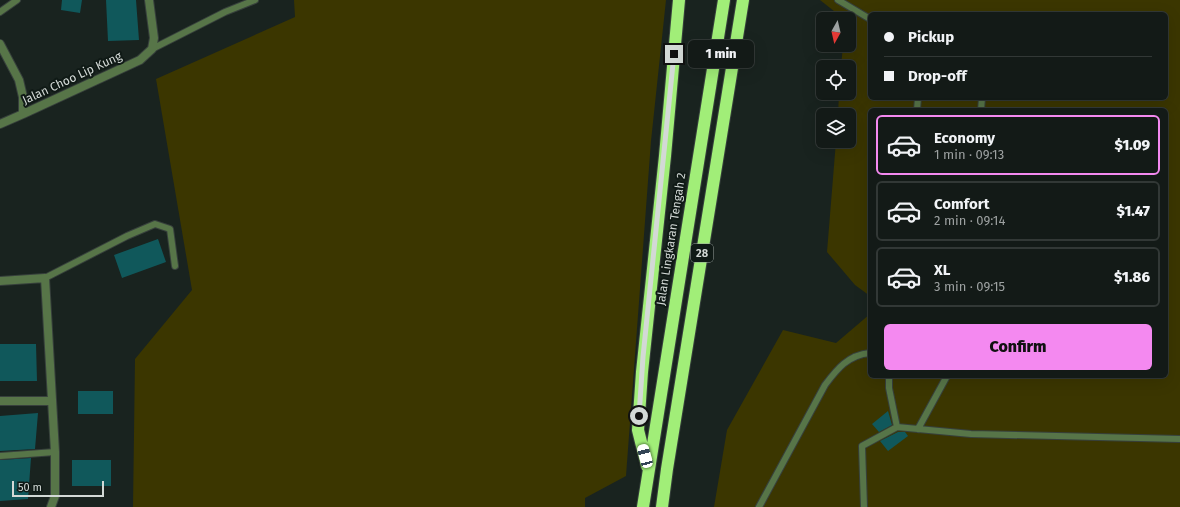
<!DOCTYPE html>
<html lang="en">
<head>
<meta charset="utf-8">
<style>
	body { margin:0; font-family:"Fira Sans",sans-serif; background:#1c2320; color:#f1f3f6; height:100vh; display:flex; flex-direction:column; font-size:15px; white-space:nowrap }
	* { box-sizing:border-box; margin:0 }
	p { font-size:13px; color:#9da1a1 }
	.icon { flex:none; width:22px; height:22px; fill:none; stroke:currentColor; stroke-width:2; stroke-linecap:round; stroke-linejoin:round }
	.map { position:relative; flex:1; overflow:hidden }
	.panel { position:absolute; left:868px; top:108px; width:300px; height:270px; display:flex; flex-direction:column; background:#131a17; border-radius:6px; box-shadow:0 4px 16px #0002,0 0 0 1px #323836 }
	.panel>* { flex:none }
	.hud { position:absolute; left:868px; top:12px; width:300px; height:88px; border-radius:6px; box-shadow:0 4px 16px #0002,0 0 0 1px #323836; display:grid; align-content:center; height:88px; padding:0 16px; background:#131a17 }
	.needle { width:26px; rotate:188deg }
	.controls { position:absolute; left:816px; top:12px; display:grid; gap:8px }
	.controls a { display:grid; place-items:center; width:40px; height:40px; border-radius:6px; background:#131a17; box-shadow:0 4px 16px #0002,0 0 0 1px #323836; font-size:20px }
	.scale { position:absolute; left:12px; bottom:10px; width:92px; box-sizing:border-box; padding-left:4px; border:2px solid #d3d9d6; border-top:0; font-size:11px; line-height:14px; white-space:nowrap; color:#d3d9d6; -webkit-text-stroke:3px #101a16; paint-order:stroke }
	.end { position:absolute; width:18px; height:18px; margin:-9px; border:5px solid #d3d9d6; background:#111; box-shadow:0 0 0 2px #111 }
	.from { border-radius:50% }
	.bubble { position:absolute; height:28px; border-radius:6px; background:#131a17; box-shadow:0 4px 16px #0002,0 0 0 1px #323836; font-size:13px; font-weight:800; line-height:28px; text-align:center }
	.car { position:absolute; width:12px; height:24px; margin:-12px -6px; border-radius:5px; box-shadow:0 0 3px 1px #0007; background:linear-gradient(#fff 24%,#345 0 40%,#fff 0 76%,#345 0 86%,#fff 0) }
	.hud b { display:flex; align-items:center; gap:14px; height:38px; font-size:15px }
	.hud b+b { border-top:1px solid #323836 }
	.hud i { width:10px; height:10px; background:#f1f3f6 }
	ul { padding:7px 0 0; list-style:none }
	li { display:flex; align-items:center; gap:12px; height:60px; margin:0 8px 6px; padding:0 8px; border:2px solid #323836; border-radius:6px }
	li div { flex:1 }
	li b { display:block; font-size:15px }
	li em { font-style:normal; font-weight:800 }
	li.on { border-color:#f489f0 }
	li>.icon { width:36px; height:36px; stroke-width:1.5 }
	.cta { display:flex; gap:8px; margin-top:auto; padding:8px 16px }
	.cta a { flex:1; height:46px; border-radius:6px; background:#f489f0; color:#111; font-size:16px; font-weight:800; line-height:46px; text-align:center }
	.map>svg:first-child { display:block }
	.green { fill:#3b3600; fill-rule:evenodd }
	.building { fill:#10585b }
	.lines { fill:none; stroke-linecap:round; stroke-linejoin:round }
	.lane-casing { stroke:#37403c; stroke-width:8 }
	.street-casing { stroke:#37403c; stroke-width:10 }
	.highway-casing { stroke:#37403c; stroke-width:14 }
	.lane { stroke:#577548; stroke-width:6 }
	.street { stroke:#577548; stroke-width:8 }
	.highway { stroke:#a1ee78; stroke-width:12 }
	.route { stroke:#d3d9d6; stroke-width:5 }
	.labels { text-anchor:middle; stroke-width:4; stroke-linejoin:round; paint-order:stroke }
	.shield { fill:#101a16; stroke:#98a09c; stroke-width:1 }
	.shield-label { font-size:11px; font-weight:bold; fill:#d3d9d6 }
	.street-label { font-size:12px; fill:#d3d9d6; stroke:#101a16 }
</style>
</head>
<body>
<div class="map">
<svg width="1180" height="507" viewBox="0 0 1180 507">
	<rect width="100%" height="100%" fill="#19231f"/>
	<!-- green -->
	<path class="green" d="M294 0H666L651 141 626 476 585 498V507H133L135 359 192 290 156 79 295 17Z
		M820 0H1180V507H714L727 430 783 330 836 343 870 314V376H1166V110H870V296L855 285 827 252 836 141H849V115H838L839 93H849V67H841L843 45H849V19H844ZM870 14H1166V98H870Z"/>
	<!-- building -->
	<path class="building" d="M62 0H82L80 13 61 10Z
		M106 0H136L139 40 108 41Z
		M158 239 166 262 122 278 114 255Z
		M0 344H36L37 381H0Z
		M78 391H113V414H78Z
		M888 411 892 425 879 432 872 424Z
		M38 413 35 449 0 451V416Z
		M898 432H905L908 436 888 451 880 441Z
		M31 458 28 499 0 501V460Z
		M72 460H111V486H72Z"/>
	<g class="lines">
		<defs>
			<path id="lane" d="M838 0 870 19
				M0 12 17 0
				M152 49 225 12 255 0
				M917 110 918 98
				M981 110 982 98
				M45 278 127 236 155 224 170 229 175 266
				M889 376V388L897 427
				M918 429 947 376
				M0 456 55 452
				M759 507 825 385C837 369 848 355 870 353
				M864 507 862 446 897 427 971 434 1180 439"/>
			<path id="street" d="M0 44 19 80 23 97V114L140 60 152 49 154 38 149 0
				M0 124 23 114
				M0 281 45 278 55 452V496L51 507
				M0 401H51"/>
			<path id="highway" d="M647 466 638 430 642 372 665 156 679 0
				M643 507 724 0
				M662 507 667 469 743 0"/>
		</defs>
		<!-- lane casing -->
		<use href="#lane" class="lane-casing"/>
		<!-- street casing -->
		<use href="#street" class="street-casing"/>
		<!-- highway casing -->
		<use href="#highway" class="highway-casing"/>
		<!-- lane -->
		<use href="#lane" class="lane"/>
		<!-- street -->
		<use href="#street" class="street"/>
		<!-- highway -->
		<use href="#highway" class="highway"/>
	</g>
	<g class="lines">
		<!-- route -->
		<path class="route" d="M639 416 643 357 674 54"/>
	</g>
	<g class="labels">
		<!-- shield labels -->
		<rect class="shield" x="691" y="244" width="22" height="18" rx="3"/>
		<g class="shield-label">
			<text x="702" y="257">28</text>
		</g>
		<!-- street labels -->
		<g class="street-label">
			<text transform="translate(72 78) rotate(-25)" y="4">Jalan Choo Lip Kung</text>
			<text transform="translate(671 239) rotate(-81)" y="4">Jalan Lingkaran Tengah 2</text>
		</g>
	</g>
</svg>
<div class="controls">
<a><svg class="needle" viewBox="-14 -14 28 28"><path d="M0-13l5 13h-10z" fill="#e53935"/><path d="M0 13l5-13h-10z" fill="#9da1a1"/></svg></a>
<a><svg class="icon" aria-label="locate" viewBox="0 0 24 24"><circle cx="12" cy="12" r="6"/><path d="M12 2v4M12 18v4M2 12h4M18 12h4"/></svg></a>
<a><svg class="icon" aria-label="layers" viewBox="0 0 24 24"><path d="M12 4l9 5-9 5-9-5zM3 14l9 5 9-5"/></svg></a>
</div>
<div class="scale">50 m</div>
<i class="end from" style="left:639px;top:416px"></i>
<i class="end" style="left:674px;top:54px"></i>
<div class="bubble" style="left:688px;top:40px;width:66px">1 min</div>
<i class="car" style="left:645px;top:456px;rotate:345deg"></i>
<div class="hud">
<b><i class="from"></i>Pickup</b>
<b><i></i>Drop-off</b>
</div>
<section class="panel">
<ul>
<li class="on"><svg class="icon" aria-label="car" viewBox="0 0 24 24"><path d="M5 17H2v-5l4-1 3-4h7l3 4 3 1v5h-3M9 17h6M6 11h13"/><circle cx="7" cy="17" r="2"/><circle cx="17" cy="17" r="2"/></svg><div><b>Economy</b><p>1 min · 09:13</p></div><em>$1.09</em></li>
<li><svg class="icon" aria-label="car" viewBox="0 0 24 24"><path d="M5 17H2v-5l4-1 3-4h7l3 4 3 1v5h-3M9 17h6M6 11h13"/><circle cx="7" cy="17" r="2"/><circle cx="17" cy="17" r="2"/></svg><div><b>Comfort</b><p>2 min · 09:14</p></div><em>$1.47</em></li>
<li><svg class="icon" aria-label="car" viewBox="0 0 24 24"><path d="M5 17H2v-5l4-1 3-4h7l3 4 3 1v5h-3M9 17h6M6 11h13"/><circle cx="7" cy="17" r="2"/><circle cx="17" cy="17" r="2"/></svg><div><b>XL</b><p>3 min · 09:15</p></div><em>$1.86</em></li>
</ul>
<div class="cta"><a>Confirm</a></div>
</section>
</div>
</body>
</html>
